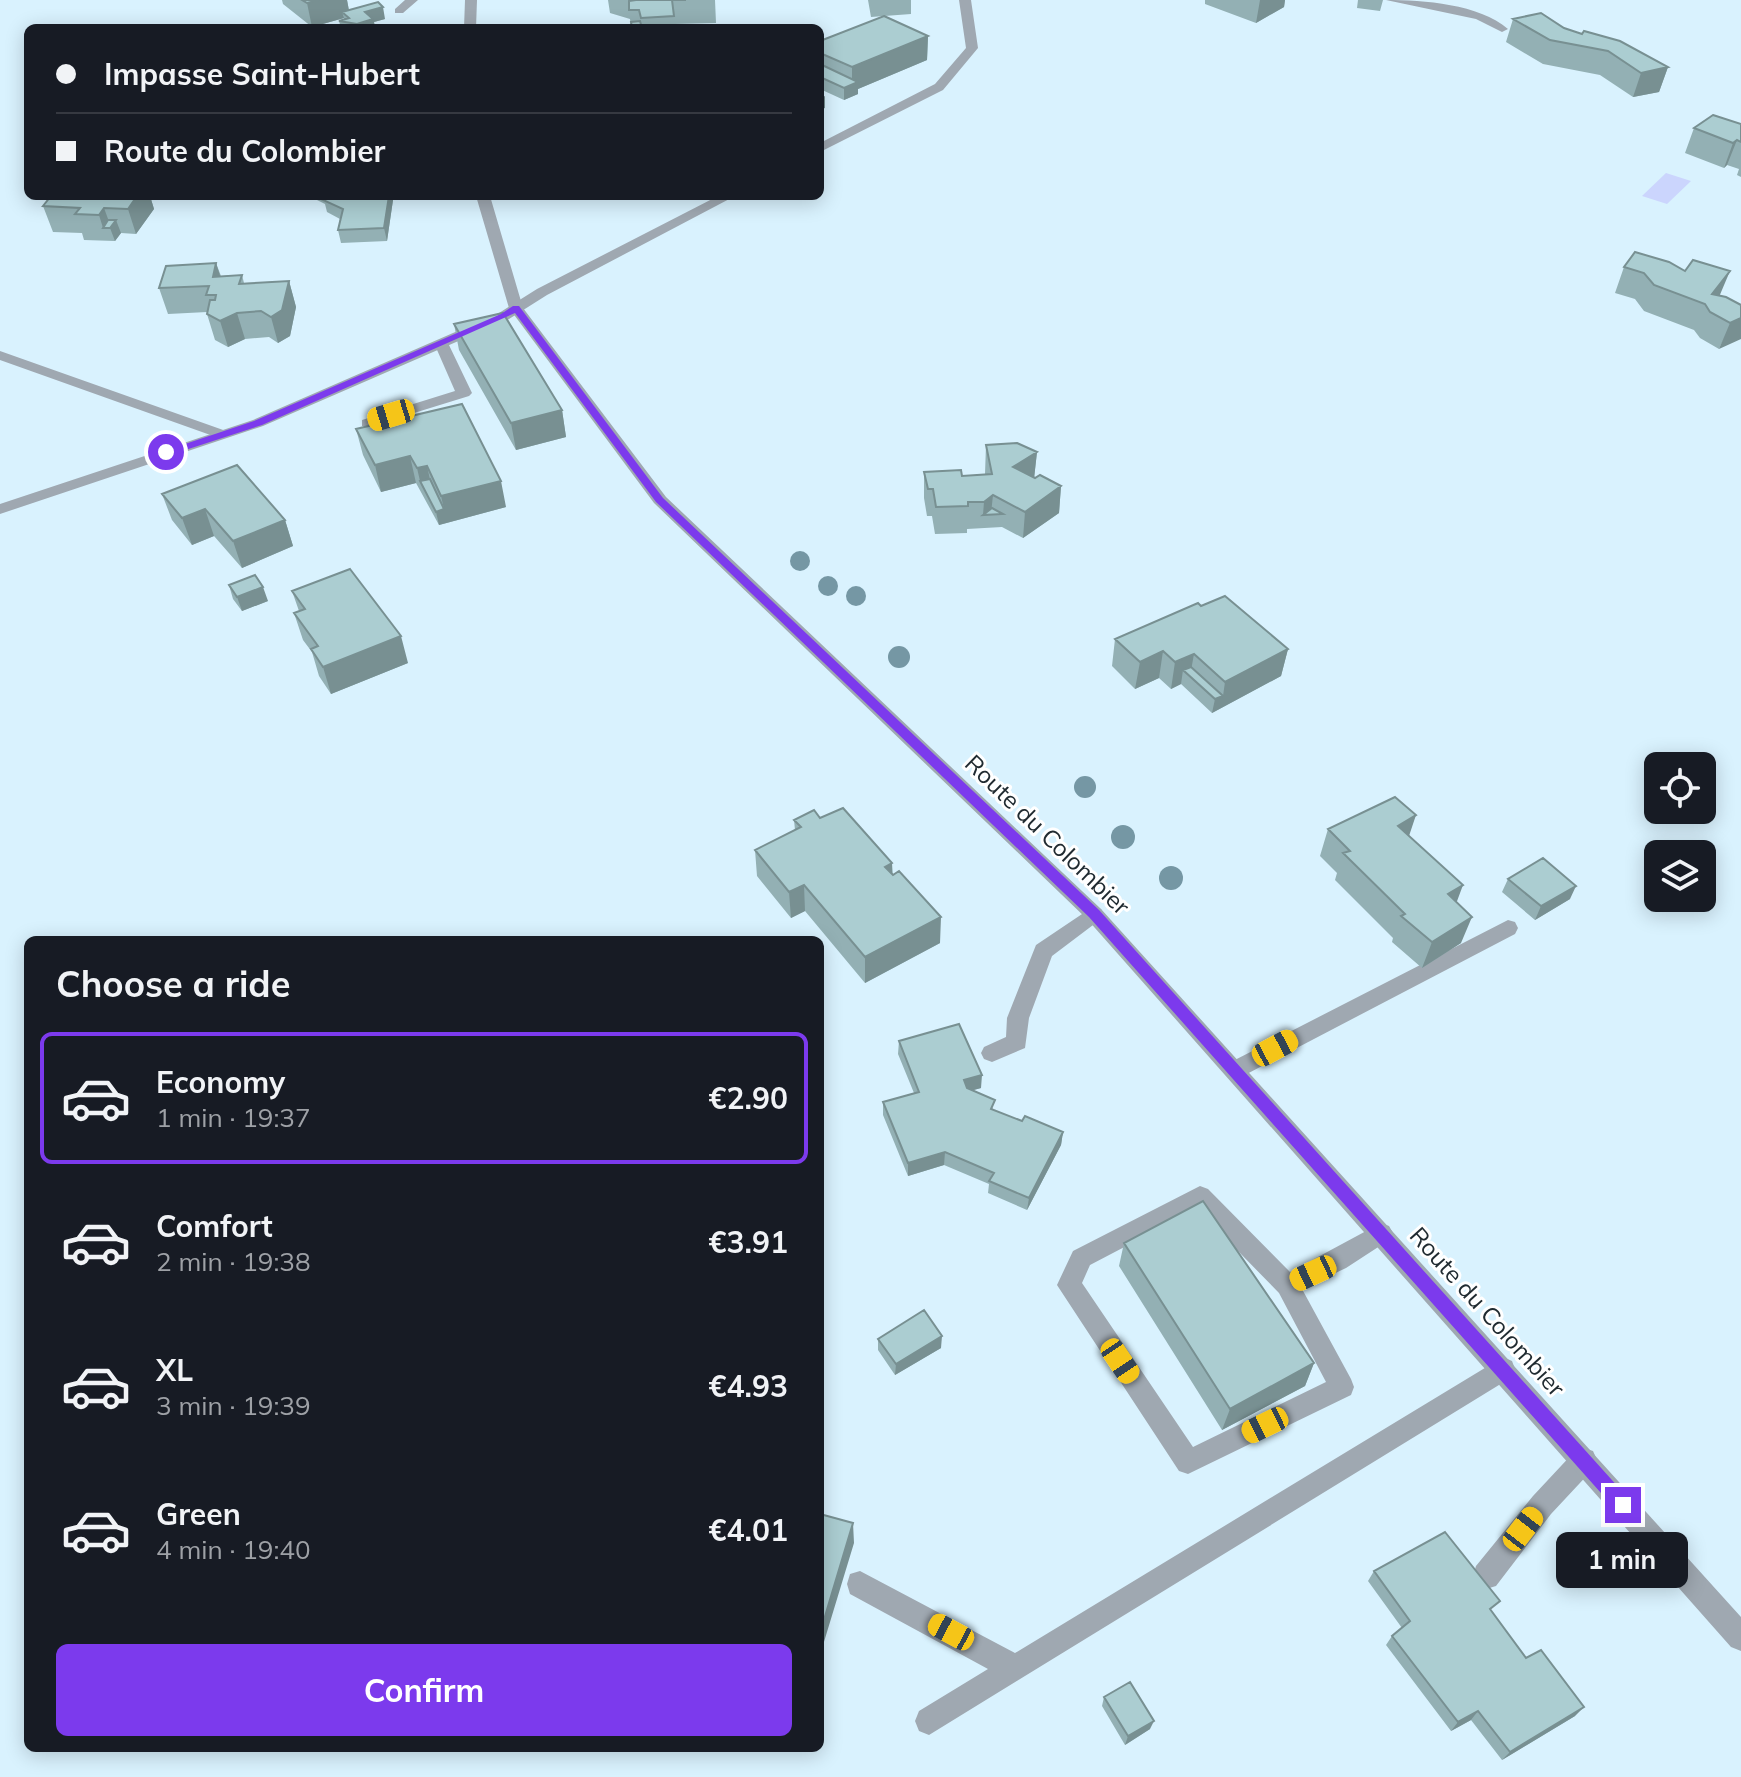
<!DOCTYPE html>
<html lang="en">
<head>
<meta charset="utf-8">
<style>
	body { margin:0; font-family:Mulish,sans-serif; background:#20242c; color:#f1f3f6; height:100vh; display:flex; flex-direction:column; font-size:30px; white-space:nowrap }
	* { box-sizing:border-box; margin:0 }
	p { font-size:26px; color:#9ea1a6 }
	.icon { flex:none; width:44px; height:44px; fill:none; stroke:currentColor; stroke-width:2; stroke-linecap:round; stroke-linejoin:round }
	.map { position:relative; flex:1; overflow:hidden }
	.drawer { position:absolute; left:24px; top:936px; width:800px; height:816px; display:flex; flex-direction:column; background:#171b24; border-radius:12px; box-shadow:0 4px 20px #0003 }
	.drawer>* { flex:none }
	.banner { position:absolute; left:24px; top:24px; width:800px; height:176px; border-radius:12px; box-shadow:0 4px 20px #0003; display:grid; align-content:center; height:176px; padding:0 32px; background:#171b24 }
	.controls { position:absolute; left:1644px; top:752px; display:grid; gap:16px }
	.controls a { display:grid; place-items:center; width:72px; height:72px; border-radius:12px; background:#171b24; box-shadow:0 4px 20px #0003; font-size:40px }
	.end { position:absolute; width:36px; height:36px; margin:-18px; border:10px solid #7c3aed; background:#fff; box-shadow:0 0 0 4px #fff }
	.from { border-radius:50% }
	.bubble { position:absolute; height:56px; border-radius:12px; background:#171b24; box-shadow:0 4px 20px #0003; font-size:26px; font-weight:700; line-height:56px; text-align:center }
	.car { position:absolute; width:24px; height:48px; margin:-24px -12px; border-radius:10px; box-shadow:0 0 6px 2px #0007; background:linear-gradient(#f5c518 24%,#345 0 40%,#f5c518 0 76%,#345 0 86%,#f5c518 0) }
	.banner b { display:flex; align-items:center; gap:28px; height:76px; font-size:30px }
	.banner b+b { border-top:2px solid #363941 }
	.banner i { width:20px; height:20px; background:#f1f3f6 }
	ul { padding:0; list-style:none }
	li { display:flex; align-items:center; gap:24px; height:132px; margin:0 16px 12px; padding:0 16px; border:4px solid transparent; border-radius:12px }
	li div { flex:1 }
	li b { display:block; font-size:30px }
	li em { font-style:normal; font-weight:700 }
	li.selected { border-color:#7c3aed }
	li>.icon { width:72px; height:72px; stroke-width:1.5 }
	h2 { padding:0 32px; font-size:36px; line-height:96px }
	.action { display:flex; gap:16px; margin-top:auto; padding:16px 32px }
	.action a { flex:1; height:92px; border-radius:12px; background:#7c3aed; color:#fff; font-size:32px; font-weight:700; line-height:92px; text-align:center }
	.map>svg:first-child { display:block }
	.green { fill:#d9f2fe; fill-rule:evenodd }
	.water { fill:#cbd5fd }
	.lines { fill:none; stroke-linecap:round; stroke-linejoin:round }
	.service { fill:#9fa8b1; fill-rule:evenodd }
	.minor { fill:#9fa8b1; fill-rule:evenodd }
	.tertiary { fill:#9fa8b1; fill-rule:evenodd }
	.tree { fill:#7597a4 }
	.wall { fill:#93b0b4 }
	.shaded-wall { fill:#789092 }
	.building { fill:#abcdd1; stroke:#789092; stroke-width:2 }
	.route { fill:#7c3aed }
	.labels { text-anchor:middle; stroke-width:6; stroke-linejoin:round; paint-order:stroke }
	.street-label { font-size:24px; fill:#202b31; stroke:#fff }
</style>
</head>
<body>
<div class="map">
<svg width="1741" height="1777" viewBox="0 0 1741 1777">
	<rect width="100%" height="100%" fill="#fbfbfb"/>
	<!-- green -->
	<path class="green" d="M0 0H1741V1777H0ZM28 28H820V196H28ZM1658 766H1702V810H1658ZM1658 854H1702V898H1658ZM28 940H820V1748H28Z"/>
	<!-- water -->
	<path class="water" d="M1666 173 1691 181 1667 204 1642 196Z"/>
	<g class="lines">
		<!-- service -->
		<path class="service" d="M405 0H418L403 13H395V9Z
			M1386 0C1424 0 1479 4 1508 29L1502 32 1476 19Z
			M441 339 448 343 472 393 469 396 372 426H362V420L455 391 434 343Z
			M0 351 226 431 229 434 221 439 216 437 0 360Z
			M1094 906 1101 909 1104 914 1101 919 1052 956 1029 1018 1025 1048 992 1062 984 1059 981 1053 984 1047 1006 1037 1007 1018 1036 945Z
			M1508 920 1515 922 1518 928 1515 934 1243 1076 1235 1079 1227 1076 1224 1070 1227 1064Z
			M1200 1186 1208 1189 1290 1272 1381 1223 1389 1226 1393 1233 1389 1240 1346 1268 1302 1289 1351 1379 1354 1387 1351 1395 1188 1474 1179 1471 1057 1285 1073 1251ZM1197 1209 1279 1293 1326 1382 1193 1447 1082 1283 1090 1265Z
			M1503 1357 1512 1361 1515 1369 1512 1377 929 1735 919 1731 915 1721 919 1711 988 1669 850 1594 847 1584 850 1574 860 1571 1015 1653Z
			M1584 1448 1593 1451 1597 1460 1593 1469 1551 1514 1496 1586 1486 1589 1476 1586 1473 1576 1476 1566 1533 1496 1575 1451Z"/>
		<!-- minor -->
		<path class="minor" d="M959 0H971L978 48 943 90 820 152V143L935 84 966 48Z
			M718 196H735L547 295 509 319 263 426 0 514V504L253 420 499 313 537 289Z"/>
		<!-- tertiary -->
		<path class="tertiary" d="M465 0H477L476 28H464Z
			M476 196H490L523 308 666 497 1101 909 1741 1617V1651L1731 1647 1087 919 654 503 509 308Z"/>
	</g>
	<!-- trees -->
	<g class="tree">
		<circle cx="800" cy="561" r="10"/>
		<circle cx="828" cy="586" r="10"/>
		<circle cx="856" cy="596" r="10"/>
		<circle cx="899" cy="657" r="11"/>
		<circle cx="1085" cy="787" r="11"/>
		<circle cx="1123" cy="837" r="12"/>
		<circle cx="1171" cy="878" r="12"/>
	</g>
	<!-- wall -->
	<path class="wall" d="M282 0H347L349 10 385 19 374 22 375 28H341L339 21 344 20V18L312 27 283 4Z
		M608 0H715L716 23 675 24V28H631L630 19 610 13Z
		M868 0H911V14L871 17Z
		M1205 0H1285L1284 7 1256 23 1205 4Z
		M1358 0H1383L1380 11 1357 8Z
		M1513 19 1564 28 1668 67 1659 92 1633 97 1600 75 1543 64 1506 42Z
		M928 36 927 60 858 89V94L844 100 820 89V41Z
		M1741 124V177L1737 175 1739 169 1727 165 1724 168 1685 153 1694 128Z
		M51 196H150L154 209 136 234 121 233 115 241 84 240 82 233 53 232 43 206Z
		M316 196H401L393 200 387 241 341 243 338 230 340 219 327 212 325 204 317 200Z
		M216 263 221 276 242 275 244 283 289 281 296 307 290 336 278 343 269 337 245 339 228 347 215 340 207 314V312L168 314 159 288Z
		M1624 267 1720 296 1741 305 1719 349 1700 338 1694 330 1644 311 1635 299 1615 293Z
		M454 324 562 410 566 437 516 450 459 350Z
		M356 429 506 507 439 525 416 483 381 492 363 455Z
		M986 445 1037 452 1034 478 1061 486 1059 513 1023 538 1002 527 967 529V533L935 534 932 516H927L924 498V472L962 476 985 474Z
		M162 494 285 520 293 546 242 568 214 536 192 545 172 520Z
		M229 585 268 601 242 611 233 599Z
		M292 591 408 663 331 694 319 676 312 652 303 640 294 613 299 611Z
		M1201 606 1288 649 1281 676 1212 713 1181 684 1171 689 1159 678 1135 689 1112 666 1115 639Z
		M820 818 892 863 893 875 940 943 865 983 805 911 791 918 757 876 755 850 795 830 794 820Z
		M1328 829 1409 836 1456 902 1461 943 1422 968 1392 942 1393 938 1335 880 1337 873 1320 856Z
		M1508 879 1570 899 1535 920 1502 892Z
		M899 1041 981 1088 973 1090 994 1110 1022 1121 1063 1132 1061 1145 1027 1210 988 1193 989 1184 944 1165 908 1176 883 1115V1102L914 1093 898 1054Z
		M1124 1243 1314 1363 1305 1386 1222 1430 1119 1266Z
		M878 1339 941 1348 895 1375 878 1350Z
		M1374 1571 1491 1611 1526 1658 1575 1716 1502 1760 1471 1720 1451 1731 1386 1645 1392 1636 1402 1628 1368 1581Z
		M1104 1697 1150 1729 1125 1745 1102 1706Z"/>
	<!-- shaded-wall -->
	<path class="shaded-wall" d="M319 0H347L350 17 342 12 344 18 312 27 307 3Z
		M1260 0H1285L1284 7 1256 23Z
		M383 7 385 19 374 22 375 28H358L357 24 365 12Z
		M928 36 927 60 858 89V94L844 100V88L852 85V67Z
		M1668 67 1659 92 1633 97 1641 73Z
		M825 96V108L820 110V98Z
		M1737 140 1727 165 1724 168 1733 143Z
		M137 196H150L154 209 136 234 128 209Z
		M389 196H401L393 200 387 241 384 228Z
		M104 208 111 227 116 220 121 233 115 241 110 228H103L99 215Z
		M216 263 224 288 213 277Z
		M1730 271 1719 297 1712 294Z
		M289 281 296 307 290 336 278 343 271 317Z
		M237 313 245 339 228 347 220 321Z
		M1741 318V339L1719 349 1730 323Z
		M562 410 566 437 516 450 511 423Z
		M1037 452 1034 479 1013 467Z
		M410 456 416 483 381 492 375 465Z
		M427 466 433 493 420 481 417 468Z
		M501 481 506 507 439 525 436 512 444 509 441 496Z
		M1061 486 1059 513 1023 538 1025 512Z
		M993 495 991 514 983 515 984 502Z
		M205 509 214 536 192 545 182 518Z
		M285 520 293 546 242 568 233 541Z
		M263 587 268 601 242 611 237 597Z
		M401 636 408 663 331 694 323 667Z
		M1288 649 1281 676 1212 713 1215 699 1223 696 1225 682Z
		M1163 651 1159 678 1135 689 1140 662Z
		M1194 654 1190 676 1183 670 1181 684 1171 689 1175 662Z
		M1416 815 1407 842 1398 826Z
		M892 863V888L885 867Z
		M804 885 805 911 791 918 789 892Z
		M1463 885 1453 912 1448 894Z
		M1576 886 1570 899 1535 920 1541 906Z
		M941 917 940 943 865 983V957Z
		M1472 917 1461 943 1422 968 1432 942Z
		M982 1075 981 1088 963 1093 964 1080Z
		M1063 1132 1061 1145 1027 1210 1029 1198Z
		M945 1152 944 1165 908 1176V1163Z
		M942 1336 941 1348 895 1375 896 1364Z
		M1314 1363 1305 1386 1222 1430 1230 1409Z
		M853 1523 854 1543 820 1655V1633Z
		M1584 1707 1575 1716 1502 1760 1510 1752Z
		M1478 1711 1471 1720 1451 1731 1458 1722Z
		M1154 1721 1150 1729 1125 1745 1128 1736Z"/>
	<!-- building -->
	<path class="building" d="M302 0H319L307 3Z
		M636 0H686H672L674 16 641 18 639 10H629V1Z
		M378 2 383 7 365 12 373 19 357 24 339 21 349 18 342 12Z
		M1541 13 1564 28 1582 34 1584 31 1620 41 1668 67 1641 73 1608 51 1550 40 1513 19Z
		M884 16 928 36 852 67 820 53V41Z
		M640 21 642 28H632L631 22Z
		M820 64 858 82 844 88 820 77Z
		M1713 115 1741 124V142L1737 140 1733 143 1694 128Z
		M51 196H137L128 209 104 208 99 215 75 214 80 208 43 206Z
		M330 196H389L384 228 338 230 343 209 323 200Z
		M108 220H116L110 228H103Z
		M1635 252 1669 262 1685 271 1693 260 1730 271 1712 294 1726 297 1741 305V318L1730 323 1710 312 1705 304 1654 285 1644 273 1624 267Z
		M216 263 213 277 242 275 239 284 289 281 282 310 271 317 261 311 237 313 220 321 207 314 210 300H215L216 295H206L209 286 159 288 166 266Z
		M503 313 562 410 511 423 454 324Z
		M462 404 501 481 441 496 427 466 417 468 410 456 375 465 356 429Z
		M1017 443 1037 452 1013 467 1035 478 1040 475 1061 486 1025 512 993 495 984 502H968V506L936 507 933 489H928L924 472 961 470 962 476 992 474 986 445Z
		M237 465 285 520 233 541 205 509 182 518 162 494Z
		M430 479 444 509 436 512 420 481Z
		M992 508 1003 514 983 515Z
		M350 569 401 636 323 667 311 649 318 646 294 613 305 609 292 591Z
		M255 575 263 587 237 597 229 585Z
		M1225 596 1288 649 1225 682 1194 654 1175 662 1163 651 1140 662 1115 639 1198 603 1201 606Z
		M1191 667 1223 696 1215 699 1183 670Z
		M1395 797 1416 815 1398 826 1463 885 1448 894 1472 917 1432 942 1401 916 1405 914 1343 853 1350 851 1328 829Z
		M843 808 892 863 885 867 893 875 899 871 941 917 865 957 804 885 789 892 755 850 801 827 794 820 814 810 820 818Z
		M1543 858 1576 886 1541 906 1508 879Z
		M959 1024 982 1075 964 1080 967 1088 995 1100 991 1109 1022 1121 1025 1116 1063 1132 1029 1198 989 1181 994 1173 945 1152 908 1163 883 1102 919 1092 899 1041Z
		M1203 1201 1314 1363 1230 1409 1124 1243Z
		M924 1310 942 1336 896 1364 878 1339Z
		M820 1514 853 1523 820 1633Z
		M1445 1532 1500 1601 1490 1609 1526 1658 1541 1650 1584 1707 1510 1752 1478 1711 1458 1722 1392 1636 1410 1621 1374 1571Z
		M1130 1682 1154 1721 1128 1736 1104 1697Z"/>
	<!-- route -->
	<path class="route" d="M513 306H519L663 498 1099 910 1629 1499 1632 1505 1629 1511 1623 1513 1617 1511 1089 917 656 502 515 313 262 425 170 455 161 452 254 421 501 314Z"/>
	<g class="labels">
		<!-- street labels -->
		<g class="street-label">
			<text transform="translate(1047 835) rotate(44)" y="8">Route du Colombier</text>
			<text transform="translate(1487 1312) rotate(48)" y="8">Route du Colombier</text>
		</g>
	</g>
</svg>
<div class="controls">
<a><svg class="icon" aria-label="locate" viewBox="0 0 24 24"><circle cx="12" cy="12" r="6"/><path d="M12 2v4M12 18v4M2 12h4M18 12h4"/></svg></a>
<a><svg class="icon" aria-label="layers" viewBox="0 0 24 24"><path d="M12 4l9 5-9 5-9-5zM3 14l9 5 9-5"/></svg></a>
</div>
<i class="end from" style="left:166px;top:452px"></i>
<i class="end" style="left:1623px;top:1505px"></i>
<div class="bubble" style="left:1556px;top:1532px;width:132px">1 min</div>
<i class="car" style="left:391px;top:415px;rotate:253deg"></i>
<i class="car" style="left:1275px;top:1048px;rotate:62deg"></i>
<i class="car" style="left:1313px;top:1273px;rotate:245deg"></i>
<i class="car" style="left:1120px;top:1361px;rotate:146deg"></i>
<i class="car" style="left:1265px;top:1425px;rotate:244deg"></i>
<i class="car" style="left:1523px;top:1529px;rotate:38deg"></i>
<i class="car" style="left:951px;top:1632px;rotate:298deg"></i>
<div class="banner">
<b><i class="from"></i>Impasse Saint-Hubert</b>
<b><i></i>Route du Colombier</b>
</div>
<section class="drawer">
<h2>Choose a ride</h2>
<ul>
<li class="selected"><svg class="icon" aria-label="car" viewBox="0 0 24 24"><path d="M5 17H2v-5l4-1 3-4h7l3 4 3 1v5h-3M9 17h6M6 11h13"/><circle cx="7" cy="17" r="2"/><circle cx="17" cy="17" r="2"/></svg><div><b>Economy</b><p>1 min · 19:37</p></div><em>€2.90</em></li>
<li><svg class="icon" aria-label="car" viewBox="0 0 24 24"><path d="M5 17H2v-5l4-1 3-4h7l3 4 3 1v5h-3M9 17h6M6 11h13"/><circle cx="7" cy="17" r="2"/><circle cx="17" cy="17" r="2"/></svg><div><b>Comfort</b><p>2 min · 19:38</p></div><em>€3.91</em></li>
<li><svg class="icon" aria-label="car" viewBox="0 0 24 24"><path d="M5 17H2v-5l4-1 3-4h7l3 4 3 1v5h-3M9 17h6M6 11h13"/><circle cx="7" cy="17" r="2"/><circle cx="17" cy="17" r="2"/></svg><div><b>XL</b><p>3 min · 19:39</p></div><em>€4.93</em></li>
<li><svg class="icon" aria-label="car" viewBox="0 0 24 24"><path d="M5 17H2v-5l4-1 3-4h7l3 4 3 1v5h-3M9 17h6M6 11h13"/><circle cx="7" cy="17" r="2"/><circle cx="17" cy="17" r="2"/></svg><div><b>Green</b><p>4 min · 19:40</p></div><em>€4.01</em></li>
</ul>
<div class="action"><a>Confirm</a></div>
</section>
</div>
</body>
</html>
